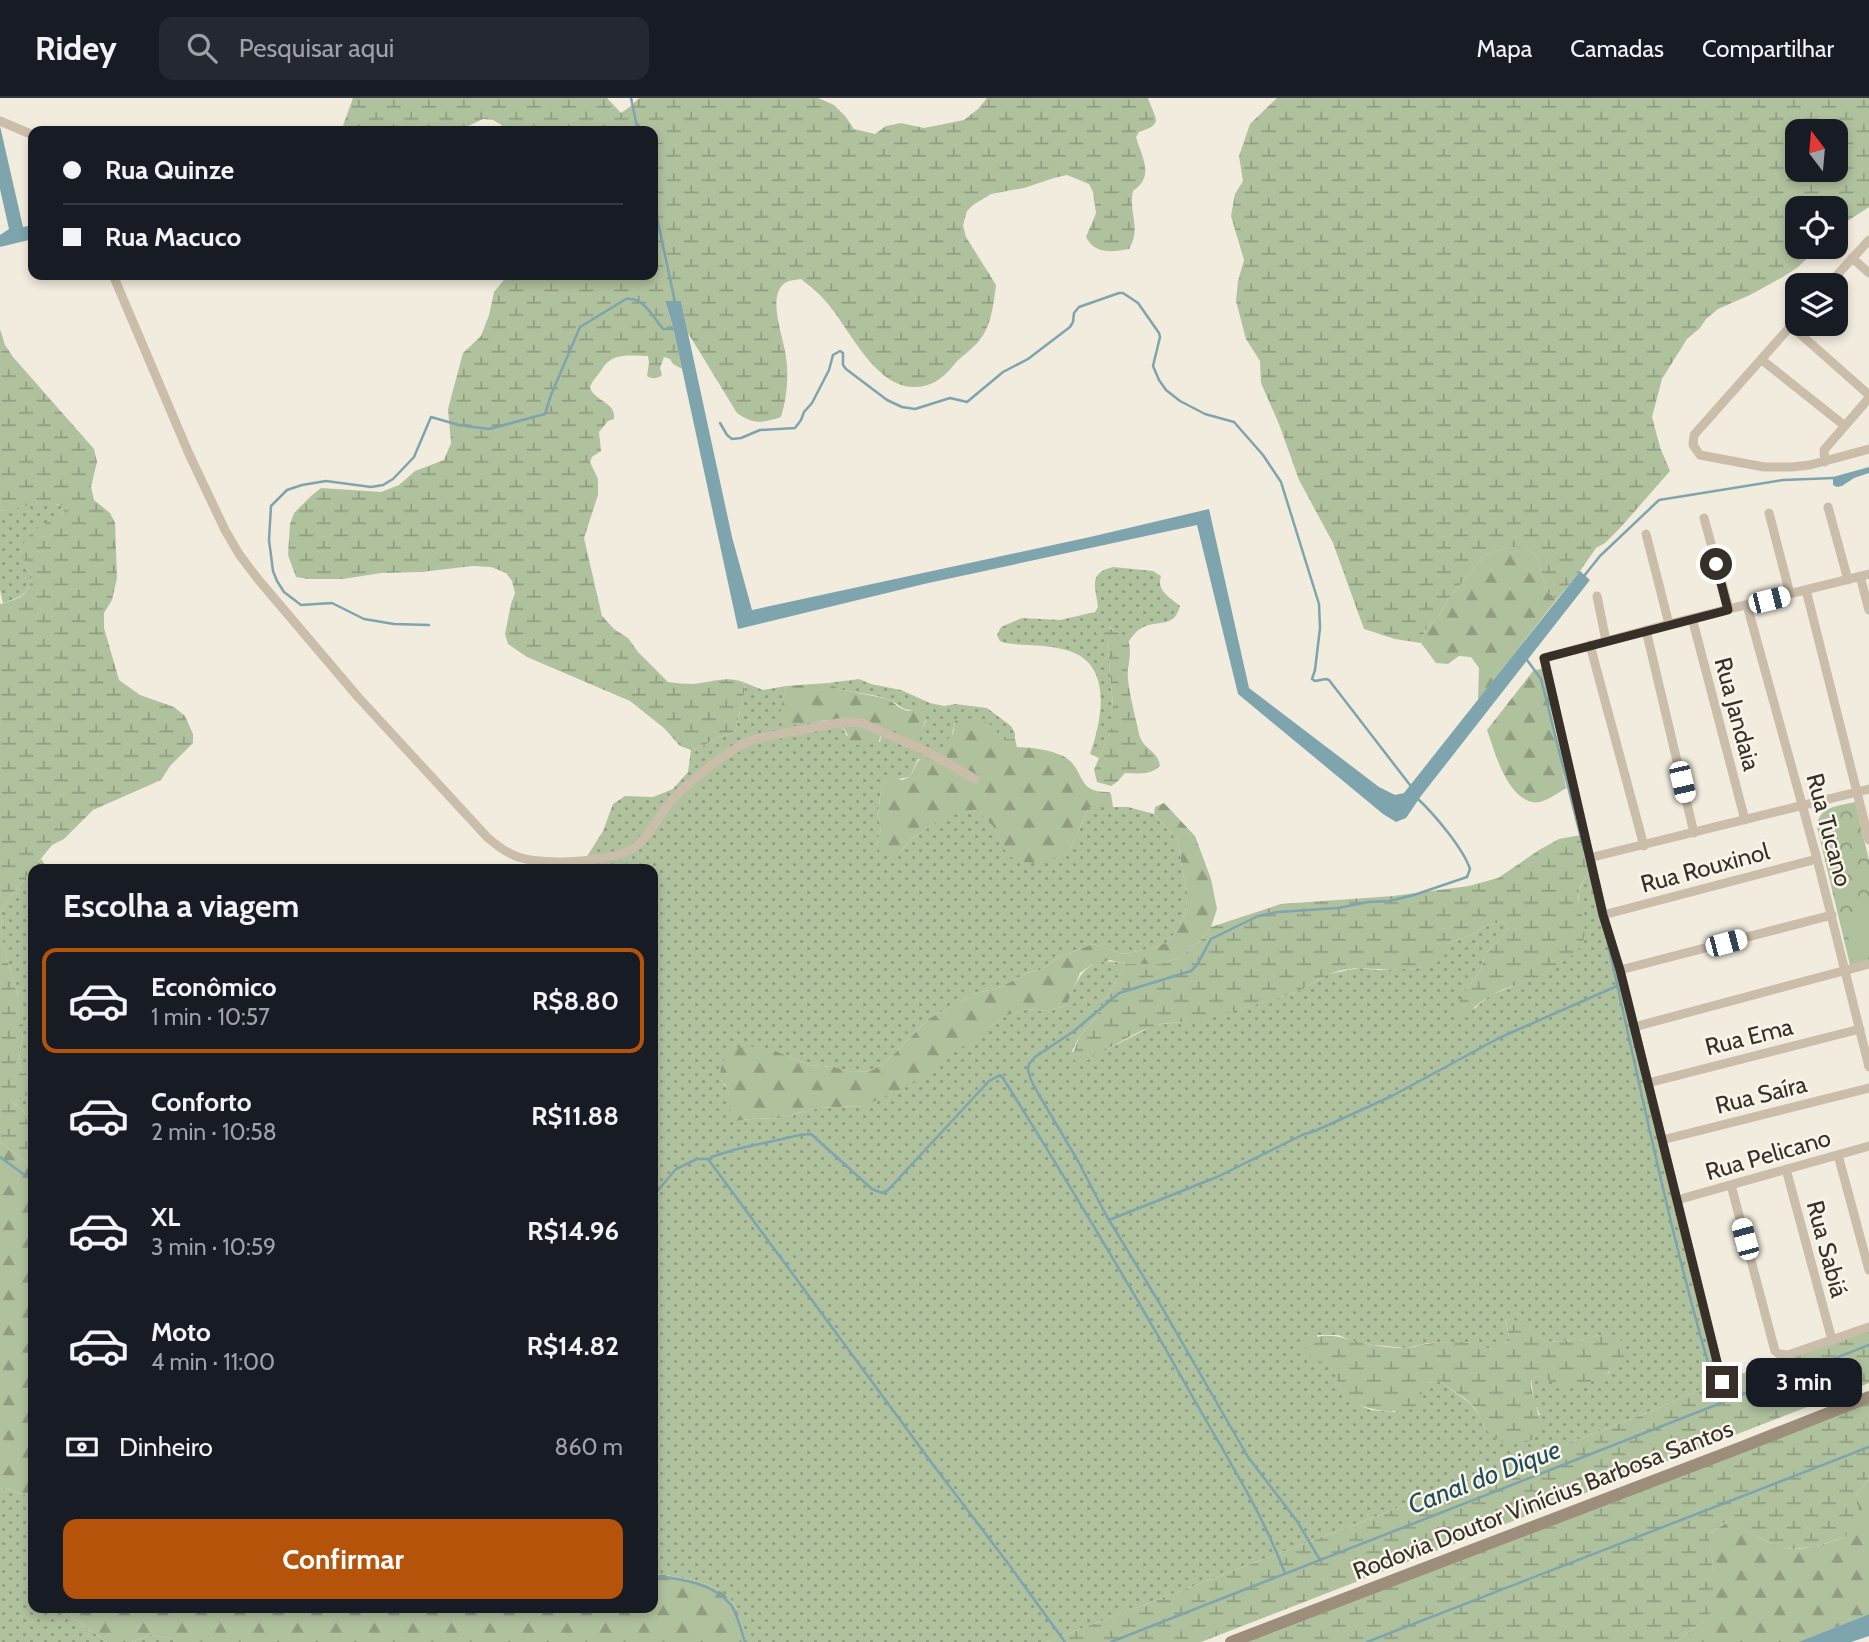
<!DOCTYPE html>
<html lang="pt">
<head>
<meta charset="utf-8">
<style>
	body { margin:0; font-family:Cabin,sans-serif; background:#242831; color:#f1f3f6; height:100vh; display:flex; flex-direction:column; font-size:26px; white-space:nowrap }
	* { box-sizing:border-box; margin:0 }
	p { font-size:23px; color:#9ea1a6 }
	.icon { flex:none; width:38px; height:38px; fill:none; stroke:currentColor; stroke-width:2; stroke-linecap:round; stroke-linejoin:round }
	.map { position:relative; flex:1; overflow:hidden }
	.drawer { position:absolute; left:28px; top:766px; width:630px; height:749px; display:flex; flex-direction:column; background:#171b24; border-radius:14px; box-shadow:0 4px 10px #0003 }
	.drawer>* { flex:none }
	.hud { position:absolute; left:28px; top:28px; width:630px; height:154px; border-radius:14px; box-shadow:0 4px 10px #0003; display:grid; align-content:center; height:154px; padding:0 35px; background:#171b24 }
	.needle { width:46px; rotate:344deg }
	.buttons { position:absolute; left:1785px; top:21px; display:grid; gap:14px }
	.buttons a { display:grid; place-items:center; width:63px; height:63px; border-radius:14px; background:#171b24; box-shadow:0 4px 10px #0003; font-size:35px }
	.end { position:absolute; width:32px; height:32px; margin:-16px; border:9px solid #373029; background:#fff; box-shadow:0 0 0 4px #fff }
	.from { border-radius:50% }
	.bubble { position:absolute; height:49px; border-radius:14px; background:#171b24; box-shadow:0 4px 10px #0003; font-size:23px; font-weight:800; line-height:49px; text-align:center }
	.car { position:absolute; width:21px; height:42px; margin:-21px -10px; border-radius:9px; box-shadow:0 0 5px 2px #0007; background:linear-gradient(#fff 24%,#345 0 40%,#fff 0 76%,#345 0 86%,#fff 0) }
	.hud b { display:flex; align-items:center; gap:24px; height:66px; font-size:26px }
	.hud b+b { border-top:2px solid #363941 }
	.hud i { width:18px; height:18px; background:#f1f3f6 }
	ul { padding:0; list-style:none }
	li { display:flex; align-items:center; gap:21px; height:105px; margin:0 14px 10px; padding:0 21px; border:4px solid transparent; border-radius:14px }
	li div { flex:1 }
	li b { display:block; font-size:26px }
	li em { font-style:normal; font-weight:800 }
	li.current { border-color:#b45309 }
	li>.icon { width:63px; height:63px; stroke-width:1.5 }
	h2 { padding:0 35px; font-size:32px; line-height:84px }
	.pay { display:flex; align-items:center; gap:18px; height:77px; padding:0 35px; font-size:26px }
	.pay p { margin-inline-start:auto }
	.primary-button { display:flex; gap:14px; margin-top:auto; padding:14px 35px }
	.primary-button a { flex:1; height:80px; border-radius:14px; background:#b45309; color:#fff; font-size:28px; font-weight:800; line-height:80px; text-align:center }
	header { display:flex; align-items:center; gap:42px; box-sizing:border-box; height:98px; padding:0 35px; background:#171b24; border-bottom:2px solid #363941 }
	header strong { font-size:33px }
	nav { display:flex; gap:38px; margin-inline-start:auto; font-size:24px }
	.search { width:490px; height:63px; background:#242831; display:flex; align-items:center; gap:18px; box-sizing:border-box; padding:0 24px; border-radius:14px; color:#9ea1a6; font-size:26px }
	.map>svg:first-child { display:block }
	.grass { fill:url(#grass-dots); fill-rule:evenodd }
	.forest { fill:url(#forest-firs) }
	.wetland { fill:url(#wetland-marsh); fill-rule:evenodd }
	.park { fill:url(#park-crowns) }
	.pitch { fill:#b0c19e }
	.water { fill:#7ea4ae }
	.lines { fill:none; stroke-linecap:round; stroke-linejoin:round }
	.stream { stroke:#7ea4ae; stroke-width:2.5 }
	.street { stroke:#cabdaa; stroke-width:9 }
	.secondary { stroke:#9d8d7b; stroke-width:12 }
	.route { stroke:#373029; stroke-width:9 }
	.labels { text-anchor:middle; stroke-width:5; stroke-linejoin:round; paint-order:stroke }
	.street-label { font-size:24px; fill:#373029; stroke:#f9f5ea }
	.water-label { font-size:26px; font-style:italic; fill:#204b58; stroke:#f9f5ea }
</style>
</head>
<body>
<header>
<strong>Ridey</strong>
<div class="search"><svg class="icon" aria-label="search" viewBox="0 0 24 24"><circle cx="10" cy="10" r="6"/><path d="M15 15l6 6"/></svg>Pesquisar aqui</div>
<nav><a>Mapa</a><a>Camadas</a><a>Compartilhar</a></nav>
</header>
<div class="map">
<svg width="1869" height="1544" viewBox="0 0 1869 1544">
	<defs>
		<pattern id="grass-dots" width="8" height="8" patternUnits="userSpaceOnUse" patternTransform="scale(1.75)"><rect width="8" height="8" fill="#b0c19e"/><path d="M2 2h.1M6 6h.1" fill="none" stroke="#909d81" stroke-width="1.8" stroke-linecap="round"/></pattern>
		<pattern id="forest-firs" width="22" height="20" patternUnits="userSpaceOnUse" patternTransform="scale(1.75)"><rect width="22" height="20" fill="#b0c19e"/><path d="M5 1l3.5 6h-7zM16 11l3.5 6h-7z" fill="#909d81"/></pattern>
		<pattern id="wetland-marsh" width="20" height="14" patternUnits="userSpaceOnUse" patternTransform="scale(1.75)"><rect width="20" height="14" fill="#b0c19e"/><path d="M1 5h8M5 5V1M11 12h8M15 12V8" fill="none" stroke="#909d81"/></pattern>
		<pattern id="park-crowns" width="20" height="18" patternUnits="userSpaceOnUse" patternTransform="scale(1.75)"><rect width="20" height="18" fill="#b0c19e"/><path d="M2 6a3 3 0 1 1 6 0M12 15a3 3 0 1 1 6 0" fill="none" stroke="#909d81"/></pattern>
	</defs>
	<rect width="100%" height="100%" fill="#f2ecde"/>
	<!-- grass -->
	<path class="grass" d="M47 403 62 408 64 416 54 422 27 470 32 478C28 497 21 499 3 505L0 492V412L3 413Z
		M1113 469 1153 473 1161 478C1156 493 1170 499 1180 508 1174 532 1157 520 1140 531 1135 534 1131 540 1128 544L1122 537 1111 530 1096 535 1107 542 1113 608V626L1099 660 1090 656C1102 621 1114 565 1066 552 1046 546 1026 548 1005 545L1000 543 997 537 1001 529 1022 520 1060 522 1095 514 1098 509C1096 490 1087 475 1113 469Z
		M859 581 871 586 901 592 930 605 944 608 955 606 987 610 1011 628 1015 635V641L1011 643 955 623 947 661 937 666 918 661 910 679 885 683 881 690 878 717 881 731 876 748 899 755 914 739 944 718 978 712 993 728 1008 757 1070 751 1089 709H1128L1154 716 1178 743 1183 776 1188 797 1185 814 1181 826 1168 844 1154 850 1123 856 1093 846 1057 860 1043 871 1027 875 1001 889 974 896 930 920 887 963 871 973 852 974 834 969 809 967 776 953 721 982 727 990 737 1023 757 1020 774 1021 819 1010 863 1008 952 955 1005 918 1027 911 1046 913 1066 908C1079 878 1086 855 1125 866L1095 921 1079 939 1072 953 1087 962 1154 927 1196 922 1244 910 1294 895 1329 876 1359 870 1377 872 1420 870 1447 846 1469 838 1486 828 1504 823 1508 832 1486 855 1480 873 1467 890 1474 911 1490 897 1538 879 1552 869 1584 839C1582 811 1570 797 1591 772L1718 1284 1634 1320 1046 1544H746C742 1530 740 1513 731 1502 712 1481 679 1480 653 1475V772H585L586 760 603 733 613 706 625 698 653 699 673 691 688 674 691 652 703 648 715 641 735 634 745 591 743 584 763 592 786 588 779 624 831 623 841 627 847 638 880 644 882 634 919 647V638L926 623 915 612C899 612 902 607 889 602 869 593 845 597 828 585ZM1511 1220 1547 1244 1587 1241 1599 1237 1610 1274C1581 1287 1569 1291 1539 1278L1531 1281 1534 1304 1540 1317 1485 1330C1474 1300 1461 1302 1441 1283L1420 1286 1422 1295 1395 1314 1371 1312 1346 1302 1338 1286 1336 1273 1324 1265 1317 1237H1338L1355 1244 1374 1247 1407 1250 1428 1245 1467 1244 1486 1250H1498L1510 1242 1505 1221Z
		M41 761 49 772H33V986L22 974 19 963 23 933V915L7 861 2 840 1 814 14 794Z
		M33 991V1032L30 1029 23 1012 11 1004 32 995Z
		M5 1390 33 1400V1510H59L107 1544H0V1391Z
		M151 1537 174 1541 175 1544H131Z"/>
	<!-- forest -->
	<path class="forest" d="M1508 449 1526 450 1537 459 1547 494 1557 501 1478 602 1479 570 1471 559 1459 558 1448 566 1436 565 1421 545 1425 532 1441 515 1448 501 1485 457Z
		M1543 570 1566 690C1557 695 1543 707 1532 704 1506 698 1495 654 1487 632L1533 573Z
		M828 585C843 595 867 595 886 601 893 603 898 610 905 612 910 614 916 611 920 609L926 614C927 626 919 634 919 647L882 634 878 646 852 647C849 641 846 631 840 627 825 614 798 634 778 624L786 588Z
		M962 619C971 621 983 622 991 627 1001 635 997 643 1015 641L1017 649C1030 649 1051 652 1063 658 1087 671 1074 695 1109 694L1111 696 1113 709H1089L1070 751 1052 761 1037 765 1023 764 1008 758 993 728 977 712 944 719 914 739 899 755 883 758 876 748 881 731 878 717 881 690 885 683 894 680 902 682 910 679C918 665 918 652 937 666L947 661 946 643 953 636 955 623Z
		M1164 705 1195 738 1211 781 1217 811 1211 829 1200 843 1180 859 1160 866H1125L1110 862 1091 867 1080 875 1066 908 1046 913 1027 911 1005 918 906 989 863 1008 819 1010 774 1021 757 1020 737 1023C727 1013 732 1003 727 991 724 981 724 990 721 981 718 969 726 958 733 950L760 948 776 953 809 967 834 969 852 974 871 973 887 963 930 920 974 896 1001 889 1027 875 1043 871 1057 860 1093 846 1123 856 1154 850 1168 844 1181 826 1185 814 1188 797 1183 776 1178 743 1154 716 1155 709Z
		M0 1044 33 1069V1400L5 1390 0 1391Z
		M1869 1380V1516L1798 1544H1675L1702 1524 1714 1510 1712 1458 1709 1446V1436L1727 1424C1745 1431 1776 1451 1794 1451 1810 1451 1827 1445 1843 1440L1856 1398Z
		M653 1475C679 1480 712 1481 731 1502 740 1513 742 1530 746 1544H175L174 1541 151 1537 131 1544H107L59 1510H653Z"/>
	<!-- wetland -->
	<path class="wetland" d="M353 0H607L621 15 631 8 639 0H818L834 7 846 19 854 31 875 36 886 28 901 25 924 30 964 22 978 11 987 0H1148C1155 21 1165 26 1139 34L1136 39C1142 60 1155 78 1133 93 1128 115 1142 129 1129 151 1113 154 1095 157 1086 139L1096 115 1093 94 1089 86 1067 77 1054 80 1024 90 991 96 973 107 967 113 963 127 966 139 996 187C993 210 991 234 972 250 965 257 959 260 953 268 941 282 931 289 913 289 875 288 850 232 828 206 820 196 811 189 801 181 795 182 789 182 785 185 766 198 784 240 786 259 789 279 787 299 781 319 762 325 754 327 737 315L688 235 681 203 665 204 673 229 682 271 673 266 670 261 664 259 660 270 662 277C657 281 652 281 647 278L649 265 648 258C629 258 613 254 602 271 598 278 592 282 590 290 596 304 616 304 614 321L608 323 599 334 601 353 592 359 590 364 598 381V397L584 440 602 518 614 531 628 540 638 554 668 584C676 585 684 586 692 586 709 585 726 577 743 584L745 591 735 634 715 641 703 648 691 652 680 648 664 630 630 603 527 559 508 546 505 536 511 506 515 495 512 483 506 475 491 469 473 468 421 474 381 475 343 481H308L296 479 288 457 290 426 294 415 310 399 321 390 381 394 399 387 415 373 444 362 451 345 448 311 463 255 481 238 489 217 494 194 508 177H653V33H506L500 26 493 22 483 21 458 33H341Z
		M1277 0H1869V109L1843 126 1836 132V110H1797V149H1819L1797 170 1781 180 1750 197 1718 211 1706 221 1700 230 1687 241 1662 281 1652 319 1660 349 1670 373 1620 430 1605 445 1596 450 1580 473 1557 501 1547 494 1537 459 1526 450 1508 449 1485 457 1448 501 1441 515 1425 532 1421 545 1395 541 1364 531 1333 445 1299 382 1279 326 1261 285 1260 263 1246 241 1236 203 1238 183 1244 162 1231 118 1235 96 1243 83 1239 58 1250 26ZM1797 33H1836V72H1797Z
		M0 231 5 247 13 259 94 351 97 364 91 389 94 402 110 415 115 425 117 480 112 502 104 515V530L119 582 140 597 174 609 185 618 193 636V645L170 668 161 682 93 712 64 741 52 747 14 794 1 814 2 840 7 861 23 915V933L19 963 22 974 33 986 32 995 12 1005 23 1012 30 1029 33 1032V1069L0 1044V506C20 500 27 500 32 478L27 470 21 450C33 427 44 428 64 416L62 408C43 400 23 411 3 413L0 412Z
		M1105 530C1113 530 1124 536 1128 543 1132 552 1129 562 1128 570 1126 587 1136 619 1139 636 1143 652 1158 652 1160 668 1150 678 1137 675 1125 675L1117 684 1111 688 1097 684 1094 672 1113 626V608L1107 543 1096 535V532Z
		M1581 737 1591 772C1563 805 1592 816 1583 843 1577 859 1563 862 1551 870 1546 873 1542 877 1538 880 1523 887 1506 888 1492 897 1478 904 1472 916 1455 916L1454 913 1467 890 1480 873 1486 855 1508 832 1504 823 1486 828 1469 838 1447 846C1451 879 1380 871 1360 870 1353 870 1346 872 1339 873 1321 877 1308 890 1291 896 1261 905 1230 915 1199 922 1183 925 1166 923 1151 929 1126 938 1105 955 1080 965L1074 962 1072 958 1079 939 1095 921 1125 866H1160L1180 859 1200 843 1211 829 1281 806 1393 798 1469 788 1498 780 1539 752 1559 741Z
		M1505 1220H1512L1547 1244 1587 1241 1599 1237H1615L1622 1243 1625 1257C1613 1276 1589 1288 1566 1287 1556 1286 1548 1282 1539 1278L1531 1281V1290L1542 1330C1540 1333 1539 1337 1536 1339 1522 1351 1495 1346 1486 1331 1481 1323 1479 1314 1472 1307 1463 1297 1450 1292 1441 1283L1421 1286 1422 1295 1420 1306C1394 1319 1372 1312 1346 1303L1338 1286 1335 1273 1310 1258 1303 1248 1305 1243C1331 1231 1346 1243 1373 1247 1383 1249 1395 1250 1405 1250 1412 1250 1419 1247 1426 1246 1438 1244 1452 1244 1464 1244 1486 1246 1488 1258 1510 1242Z
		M1869 1231V1285L1201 1544H1046L1634 1320 1718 1284Z
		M1869 1299V1380L1856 1398 1860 1416 1853 1431 1843 1440 1813 1449 1793 1451 1780 1449 1726 1424 1709 1436V1446L1712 1458 1715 1510 1702 1524 1675 1544H1237Z"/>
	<!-- park -->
	<path class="park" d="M1855 704 1869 762V862L1850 867 1817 729C1818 708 1839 708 1855 704Z"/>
	<!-- pitch -->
	<path class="pitch" d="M1869 811V859L1854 862 1843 817Z"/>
	<!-- water -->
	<path class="water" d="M0 28 23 129 33 127V141L0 149V137L9 131 0 91Z
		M665 203H681L732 439 752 512 1090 439 1209 411 1249 590 1379 689 1395 697 1404 695 1580 473 1590 482 1421 698 1406 720 1396 724 1383 716 1238 596 1197 427 924 486 738 531 673 229Z
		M1869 369V375L1854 380 1842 388 1837 389 1833 387V379Z
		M1869 1516V1538L1851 1544H1798Z"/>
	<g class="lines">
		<!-- stream -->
		<path class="stream" d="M631 0 638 33
			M653 101 675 204
			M720 325 727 337 732 341 741 340 760 332 795 330 801 322 804 314 812 305 829 272 833 257 840 253 843 255V267L846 271 887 302 902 309 915 311 950 300 967 304 1003 274 1028 261 1070 229 1073 224 1074 215 1079 209 1119 195H1123L1138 205 1159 235 1160 239 1153 268 1159 282 1166 292 1180 303 1205 316 1234 324 1263 357 1281 384 1319 506 1320 530 1315 572 1312 581 1315 583 1326 581 1329 582 1410 687
			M1584 478 1600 458 1659 402 1783 382 1834 380
			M429 527 394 526 364 521 332 505 301 507 284 494 277 483 273 473 269 442 271 408 287 392 302 387 326 383 371 389 383 387 393 381 414 359 431 319 459 327 489 331 545 316 551 297 580 229 626 201C644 199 653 219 663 231H673
			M1527 562 1541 581 1584 752
			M1608 846C1643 1000 1674 1155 1720 1305
			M0 1059 33 1083
			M708 1061 934 1368 1010 1468 1065 1544
			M653 1098 676 1071 697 1061H708L714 1058 737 1051 800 1037 811 1036 872 1091 882 1095 888 1092 989 983 1000 977 1003 980C1068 1084 1131 1189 1191 1296 1224 1355 1261 1412 1285 1475
			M1109 1122 1217 1079 1302 1037 1315 1033 1392 998 1499 940 1617 888
			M1320 1462 1297 1423 1248 1359 1160 1206 1106 1117 1078 1063 1039 997 1031 982 1028 972 1029 966 1035 959 1074 933 1119 895 1191 873 1197 867 1211 841 1258 818 1278 814 1338 810 1368 804 1389 803 1414 797 1467 779 1470 771C1463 750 1434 716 1418 701
			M653 1478C679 1481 713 1484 731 1507 738 1517 741 1532 745 1544
			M1111 1544 1869 1247
			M1367 1544 1869 1349"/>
		<!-- street -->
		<path class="street" d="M0 23 33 37
			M1852 160 1869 175
			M113 177 189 356 225 432 239 456 257 480 358 599 487 739C496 747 506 755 518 759 545 768 618 765 639 746 651 735 658 719 668 707 688 684 726 653 754 641L843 624 862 625 928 654 975 681
			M1828 187 1869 142
			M1797 221 1694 337 1693 347 1700 357 1764 369H1792L1810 367 1869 351
			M1791 228 1869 297
			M1762 262 1845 328
			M1825 364 1824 352 1869 300
			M1828 409 1848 482
			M1769 415 1790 496
			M1704 420 1729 511
			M1646 436 1669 526
			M1860 478 1869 512
			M1806 492 1869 742
			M1597 498 1606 543
			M1747 507 1817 761 1869 969
			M1692 520 1745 722
			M1646 532 1694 735
			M1590 547 1644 748
			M1589 760 1869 691
			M1603 817 1817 761
			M1620 872 1832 817
			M1634 929 1869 866
			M1648 985 1860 931
			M1662 1042 1869 990
			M1838 1057 1869 1172
			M1786 1071 1832 1242
			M1731 1087 1775 1253 1779 1256 1788 1257 1869 1229
			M1677 1102 1869 1048
			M1722 1284 1620 872 1603 817 1544 560 1669 526 1869 476"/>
		<!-- secondary -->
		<path class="secondary" d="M1231 1544 1742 1349 1869 1299"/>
	</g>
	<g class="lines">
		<!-- route -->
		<path class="route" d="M1716 466 1728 512 1544 560 1603 817 1620 872 1722 1284"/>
	</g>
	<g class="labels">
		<!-- street labels -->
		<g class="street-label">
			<text transform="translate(1737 616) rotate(75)" y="8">Rua Jandaia</text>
			<text transform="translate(1829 732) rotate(75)" y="8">Rua Tucano</text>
			<text transform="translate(1705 770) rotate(-15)" y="8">Rua Rouxinol</text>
			<text transform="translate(1749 939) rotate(-14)" y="8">Rua Ema</text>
			<text transform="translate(1761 997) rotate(-14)" y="8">Rua Saíra</text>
			<text transform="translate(1768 1057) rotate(-16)" y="8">Rua Pelicano</text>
			<text transform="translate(1827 1151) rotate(75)" y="8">Rua Sabiá</text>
			<text transform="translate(1543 1402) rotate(-21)" y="8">Rodovia Doutor Vinícius Barbosa Santos</text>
		</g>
		<!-- water labels -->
		<g class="water-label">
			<text transform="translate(1484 1379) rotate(-21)" y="9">Canal do Dique</text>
		</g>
	</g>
</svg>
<div class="buttons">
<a><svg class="needle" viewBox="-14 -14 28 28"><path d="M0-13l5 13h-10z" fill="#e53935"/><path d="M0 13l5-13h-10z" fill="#9ea1a6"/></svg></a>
<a><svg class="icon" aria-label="locate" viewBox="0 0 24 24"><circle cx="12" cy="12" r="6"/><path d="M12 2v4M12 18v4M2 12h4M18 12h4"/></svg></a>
<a><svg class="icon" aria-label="layers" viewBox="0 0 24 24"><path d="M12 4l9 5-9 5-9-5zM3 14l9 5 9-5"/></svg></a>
</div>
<i class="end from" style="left:1716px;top:466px"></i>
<i class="end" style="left:1722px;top:1284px"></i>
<div class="bubble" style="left:1746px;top:1260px;width:116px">3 min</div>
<i class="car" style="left:1769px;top:502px;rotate:76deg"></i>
<i class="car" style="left:1682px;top:684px;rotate:167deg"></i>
<i class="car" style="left:1726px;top:845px;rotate:75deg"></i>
<i class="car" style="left:1745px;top:1141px;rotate:345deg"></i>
<div class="hud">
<b><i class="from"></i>Rua Quinze</b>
<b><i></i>Rua Macuco</b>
</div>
<section class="drawer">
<h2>Escolha a viagem</h2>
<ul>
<li class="current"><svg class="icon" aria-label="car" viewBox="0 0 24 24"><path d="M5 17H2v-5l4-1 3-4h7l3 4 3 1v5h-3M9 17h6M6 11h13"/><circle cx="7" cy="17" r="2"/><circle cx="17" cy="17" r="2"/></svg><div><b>Econômico</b><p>1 min · 10:57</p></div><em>R$8.80</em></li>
<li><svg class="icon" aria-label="car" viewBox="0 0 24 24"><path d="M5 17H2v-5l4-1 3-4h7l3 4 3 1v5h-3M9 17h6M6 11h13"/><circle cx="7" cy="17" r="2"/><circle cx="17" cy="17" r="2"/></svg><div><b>Conforto</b><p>2 min · 10:58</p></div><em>R$11.88</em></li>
<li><svg class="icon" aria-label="car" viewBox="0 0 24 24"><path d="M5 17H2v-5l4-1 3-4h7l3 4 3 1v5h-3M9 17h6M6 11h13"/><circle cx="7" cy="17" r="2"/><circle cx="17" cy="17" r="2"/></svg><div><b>XL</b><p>3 min · 10:59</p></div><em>R$14.96</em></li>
<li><svg class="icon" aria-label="car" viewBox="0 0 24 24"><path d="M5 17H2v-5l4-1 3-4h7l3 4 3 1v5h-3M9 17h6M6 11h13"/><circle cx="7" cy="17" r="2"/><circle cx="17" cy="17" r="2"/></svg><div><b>Moto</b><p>4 min · 11:00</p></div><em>R$14.82</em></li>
</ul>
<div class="pay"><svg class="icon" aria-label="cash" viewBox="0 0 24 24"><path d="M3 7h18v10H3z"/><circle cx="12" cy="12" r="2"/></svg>Dinheiro<p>860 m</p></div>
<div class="primary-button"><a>Confirmar</a></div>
</section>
</div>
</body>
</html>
